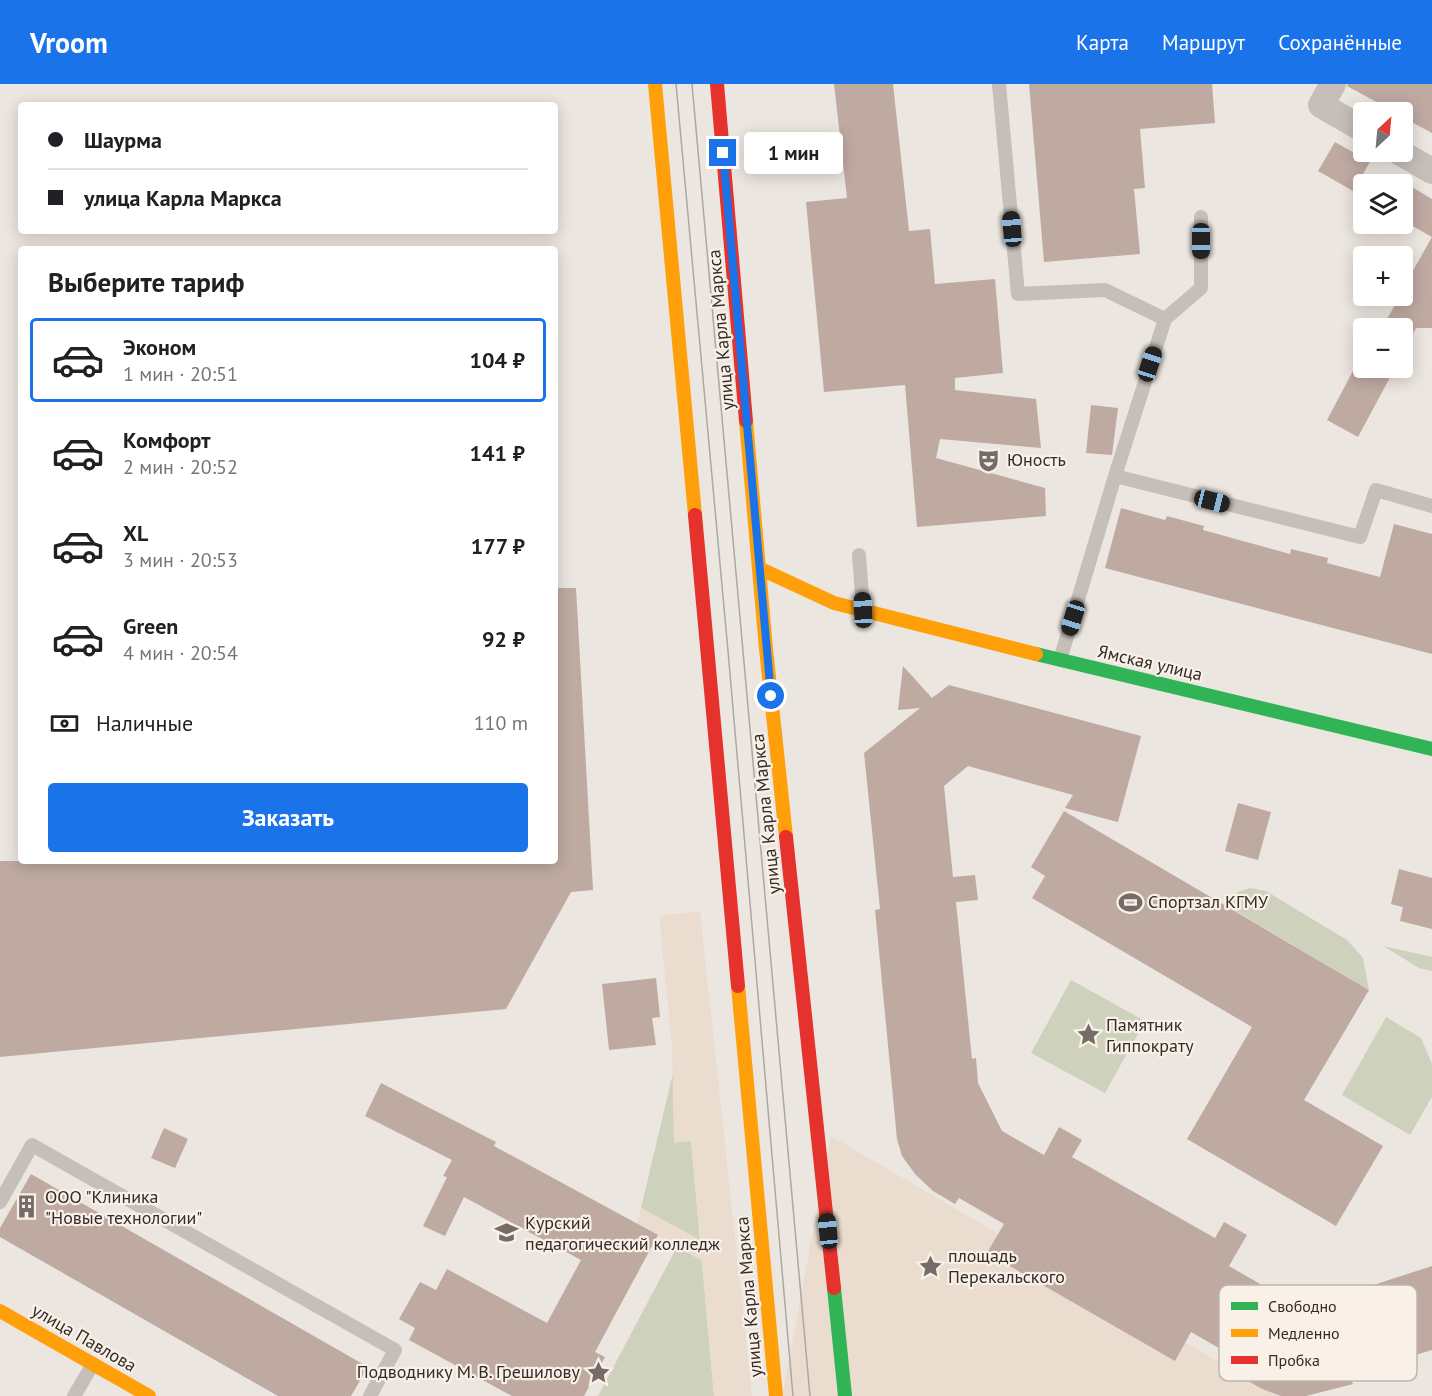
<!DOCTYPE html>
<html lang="ru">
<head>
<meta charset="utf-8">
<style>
	body { margin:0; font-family:"PT Sans",sans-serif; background:#f6f6f6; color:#202124; height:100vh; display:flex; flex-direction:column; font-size:22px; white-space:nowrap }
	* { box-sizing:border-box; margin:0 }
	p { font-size:20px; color:#757577 }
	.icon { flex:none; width:33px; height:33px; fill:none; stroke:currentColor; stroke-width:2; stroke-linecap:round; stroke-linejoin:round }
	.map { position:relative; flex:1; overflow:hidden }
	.drawer { position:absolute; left:18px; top:162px; width:540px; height:618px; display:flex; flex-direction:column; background:#fff; border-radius:6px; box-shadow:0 3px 15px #0003 }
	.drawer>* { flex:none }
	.guide { position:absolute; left:18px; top:18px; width:540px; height:132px; border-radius:6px; box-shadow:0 3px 15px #0003; display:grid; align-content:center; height:132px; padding:0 30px; background:#fff }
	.needle { width:39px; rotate:26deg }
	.fabs { position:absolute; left:1353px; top:18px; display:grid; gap:12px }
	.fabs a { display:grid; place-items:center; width:60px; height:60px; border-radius:6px; background:#fff; box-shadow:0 3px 15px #0003; font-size:30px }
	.end { position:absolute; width:27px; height:27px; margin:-14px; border:8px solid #1a73e8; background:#fff; box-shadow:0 0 0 3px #fff }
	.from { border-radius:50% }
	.bubble { position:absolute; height:42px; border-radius:6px; background:#fff; box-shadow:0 3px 15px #0003; font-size:20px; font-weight:800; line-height:42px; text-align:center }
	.car { position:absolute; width:18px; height:36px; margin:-18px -9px; border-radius:8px; box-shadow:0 0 4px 2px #0007; background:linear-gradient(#222 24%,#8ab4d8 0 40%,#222 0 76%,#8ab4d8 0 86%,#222 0) }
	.guide b { display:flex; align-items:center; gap:21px; height:57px; font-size:22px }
	.guide b+b { border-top:2px solid #e0e0e0 }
	.guide i { width:15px; height:15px; background:#202124 }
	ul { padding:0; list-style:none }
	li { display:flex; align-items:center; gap:18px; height:84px; margin:0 12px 9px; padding:0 18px; border:3px solid transparent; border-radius:6px }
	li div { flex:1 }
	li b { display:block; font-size:22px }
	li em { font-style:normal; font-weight:800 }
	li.on { border-color:#1a73e8 }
	li>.icon { width:54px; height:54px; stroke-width:1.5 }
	h2 { padding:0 30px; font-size:27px; line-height:72px }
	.pay { display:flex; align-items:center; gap:15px; height:66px; padding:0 30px; font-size:22px }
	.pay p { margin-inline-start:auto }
	.primary-button { display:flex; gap:12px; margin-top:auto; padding:12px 30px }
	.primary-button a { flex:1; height:69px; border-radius:6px; background:#1a73e8; color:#fff; font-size:24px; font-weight:800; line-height:69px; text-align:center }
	header { display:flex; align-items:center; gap:36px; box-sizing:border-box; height:84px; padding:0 30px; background:#1a73e8; color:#fff }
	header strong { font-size:28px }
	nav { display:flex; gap:33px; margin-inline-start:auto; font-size:21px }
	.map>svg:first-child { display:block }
	.green { fill:#ced1bb }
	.plaza { fill:#eaddd0 }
	.building { fill:#bfaaa2 }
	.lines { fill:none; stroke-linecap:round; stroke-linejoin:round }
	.lane { stroke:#c5beb9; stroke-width:14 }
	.street { stroke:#c5beb9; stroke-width:26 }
	.fast { stroke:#30b455; stroke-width:14 }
	.slow { stroke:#ff9f0a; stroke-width:14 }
	.jam { stroke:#e5322d; stroke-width:14 }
	.tram { stroke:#aca7a4; stroke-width:1.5 }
	.route { stroke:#1a73e8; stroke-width:8 }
	.labels { text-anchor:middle; stroke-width:4.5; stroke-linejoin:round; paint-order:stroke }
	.street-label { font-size:18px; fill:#352b28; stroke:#f9f0e7 }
	.poi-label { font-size:18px; fill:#352b28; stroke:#f9f0e7; text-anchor:start }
	.key { fill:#f9f0e7; stroke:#beb5ae; stroke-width:1.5 }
	.key-label { font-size:16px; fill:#352b28 }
</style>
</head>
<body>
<header>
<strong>Vroom</strong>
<nav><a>Карта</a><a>Маршрут</a><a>Сохранённые</a></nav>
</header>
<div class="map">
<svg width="1432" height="1312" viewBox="0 0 1432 1312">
	<rect width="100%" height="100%" fill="#ece6e0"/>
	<!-- green -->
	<path class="green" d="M1250 804 1266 807 1347 856 1363 874 1369 906 1229 823 1238 808Z
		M1383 862 1432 873V887L1419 884Z
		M1071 896 1145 937 1105 1009 1031 969Z
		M1386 933 1421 954 1432 980V1013L1410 1051 1342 1011Z
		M673 989 674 1058 691 1057 714 1312H598L685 1148 641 1124Z"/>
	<!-- plaza -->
	<path class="plaza" d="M700 827 752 1312H714L702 1177 637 1140 641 1124 700 1156 691 1057 674 1059 672 964 659 832Z
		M831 1052 1277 1312H782Z"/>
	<!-- building -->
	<path class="building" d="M834 0H893L909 147 930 145 935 200 995 195 1003 289 955 294V306L1036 315 1041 364 940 355 936 374 1045 404 1046 432 917 443 905 301 824 308 806 118 847 114Z
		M1029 0H1212L1215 39 1140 45 1145 104 1134 105 1140 170 1044 178Z
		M1348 0H1432V49L1402 33V18L1397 28H1395L1347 2Z
		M1335 58 1370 78 1353 107 1318 87Z
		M1402 97 1432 115V244H1416L1402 269V244H1382L1400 212H1402V206L1432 153 1402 136Z
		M1364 266V284H1395L1358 353 1327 336Z
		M1091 321 1118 324 1112 371 1086 369Z
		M1121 424 1165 436 1167 432 1204 442 1203 446 1290 470 1291 465 1328 474 1327 479 1380 493 1394 440 1432 450V570L1105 484Z
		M555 504H576L593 806 571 808 506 925 0 973V777H555Z
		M903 582 932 614 949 601 1141 652 1118 738 1065 724 1073 711 968 682 944 702 953 793 975 791 978 816 956 818 972 975 976 974 978 999 1002 1047 1044 1071 1059 1043 1082 1056 1072 1073 1215 1154 1224 1138 1247 1151 1229 1182 1267 1204 1333 1211 1354 1204 1355 1207 1432 1182V1266L1349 1291 1353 1300 1306 1312H1281L1262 1305 1231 1287 1238 1275 1191 1248 1175 1277 987 1169 1004 1140 959 1114 955 1120 933 1107 915 1090 902 1072 897 1055 875 826 880 825 864 669 920 624 898 626Z
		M1238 719 1271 728 1258 776 1225 767Z
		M1064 727 1369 906 1304 1016 1383 1062 1336 1142 1187 1055 1252 943 1032 814 1045 792 1031 783Z
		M1399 785 1432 794V845L1400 837 1403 823 1391 820Z
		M656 894 660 933 652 934 656 961 609 966 602 900Z
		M381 999 496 1058 494 1062 658 1151 595 1268 605 1273 584 1312H512L409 1256 415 1244 399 1235 420 1198 436 1206 447 1185 547 1239 581 1176 464 1113 445 1152 423 1142 447 1093 443 1092 452 1076 365 1032Z
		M164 1044 188 1055 175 1084 151 1074Z
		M31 1090 368 1283 351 1312H278L0 1153V1144Z"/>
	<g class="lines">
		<!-- lane -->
		<path class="lane" d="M999 0 1018 210 1105 206 1165 235
			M1115 392 1165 235 1201 204V133
			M859 471 863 526
			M1060 576 1115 392 1360 453 1376 406 1432 422
			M0 1118 32 1061 395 1266 370 1312
			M74 1312 93 1280"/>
		<!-- street -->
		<path class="street" d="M1333 0 1321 21 1364 46
			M1399 68 1432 87"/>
		<!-- fast -->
		<path class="fast" d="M1036 570 1432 665
			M834 1204 845 1312"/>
		<!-- slow -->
		<path class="slow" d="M655 0 695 431
			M746 337 766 565 786 753
			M761 485 834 519 1036 570
			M738 902 776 1312
			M0 1227 149 1312"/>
		<!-- jam -->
		<path class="jam" d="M717 0 746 337
			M695 431 738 902
			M786 753 834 1204"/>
		<!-- tram -->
		<path class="tram" d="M676 0 728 567 793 1312
			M692 0 810 1312"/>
	</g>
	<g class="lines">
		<!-- route -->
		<path class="route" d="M723 69 771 612"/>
	</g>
	<!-- icons -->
	<defs>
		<symbol id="theatre-bare" viewBox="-9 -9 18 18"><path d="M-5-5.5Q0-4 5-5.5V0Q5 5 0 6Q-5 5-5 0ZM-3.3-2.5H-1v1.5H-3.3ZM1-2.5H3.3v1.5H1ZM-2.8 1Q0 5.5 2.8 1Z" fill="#756c68" stroke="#f9f0e7" stroke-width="2.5" paint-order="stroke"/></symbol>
		<symbol id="stadium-bare" viewBox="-9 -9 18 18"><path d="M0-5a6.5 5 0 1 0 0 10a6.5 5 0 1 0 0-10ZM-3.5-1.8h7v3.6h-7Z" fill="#756c68" stroke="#f9f0e7" stroke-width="2.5" paint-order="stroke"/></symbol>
		<symbol id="sight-bare" viewBox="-9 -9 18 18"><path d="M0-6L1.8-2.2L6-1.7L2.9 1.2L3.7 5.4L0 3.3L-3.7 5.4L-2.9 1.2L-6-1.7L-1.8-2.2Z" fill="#756c68" stroke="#f9f0e7" stroke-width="2.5" paint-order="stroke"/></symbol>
		<symbol id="building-bare" viewBox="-9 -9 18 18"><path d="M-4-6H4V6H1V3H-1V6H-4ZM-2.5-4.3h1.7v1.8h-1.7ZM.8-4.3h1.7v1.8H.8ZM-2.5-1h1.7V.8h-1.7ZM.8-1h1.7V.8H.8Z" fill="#756c68" stroke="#f9f0e7" stroke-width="2.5" paint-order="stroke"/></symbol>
		<symbol id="university-bare" viewBox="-9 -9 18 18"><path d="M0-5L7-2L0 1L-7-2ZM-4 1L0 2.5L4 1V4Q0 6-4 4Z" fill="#756c68" stroke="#f9f0e7" stroke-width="2.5" paint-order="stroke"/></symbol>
	</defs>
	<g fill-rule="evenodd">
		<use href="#theatre-bare" x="972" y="360" width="33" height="33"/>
		<use href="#stadium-bare" x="1114" y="802" width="33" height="33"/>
		<use href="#sight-bare" x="1072" y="934" width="33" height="33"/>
		<use href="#building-bare" x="10" y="1106" width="33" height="33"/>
		<use href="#university-bare" x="490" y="1132" width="33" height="33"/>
		<use href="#sight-bare" x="914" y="1166" width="33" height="33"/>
		<use href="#sight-bare" x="582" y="1272" width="33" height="33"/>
	</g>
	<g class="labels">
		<!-- street labels -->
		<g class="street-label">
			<text transform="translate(721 246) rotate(-95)" y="6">улица Карла Маркса</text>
			<text transform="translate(1150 579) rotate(13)" y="6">Ямская улица</text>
			<text transform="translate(766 730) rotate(-96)" y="6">улица Карла Маркса</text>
			<text transform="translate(749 1213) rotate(-95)" y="6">улица Карла Маркса</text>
			<text transform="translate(84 1254) rotate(30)" y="6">улица Павлова</text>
		</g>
		<!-- poi labels -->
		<g class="poi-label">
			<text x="1007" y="382">Юность</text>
			<text x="1148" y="824">Спортзал КГМУ</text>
			<text x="1106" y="947">Памятник<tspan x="1106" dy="21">Гиппократу</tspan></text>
			<text x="45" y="1119">ООО "Клиника<tspan x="45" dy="21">"Новые технологии"</tspan></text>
			<text x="525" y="1145">Курский<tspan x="525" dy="21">педагогический колледж</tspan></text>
			<text x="948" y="1178">площадь<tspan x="948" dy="21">Перекальского</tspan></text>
			<text x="580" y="1294" text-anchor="end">Подводнику М. В. Грешилову</text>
		</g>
	</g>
	<!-- legend -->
	<rect x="1219" y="1201" width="198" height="96" rx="9" class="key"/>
	<rect x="1231" y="1218" width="27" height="8" fill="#30b455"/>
	<rect x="1231" y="1245" width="27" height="8" fill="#ff9f0a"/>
	<rect x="1231" y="1272" width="27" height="8" fill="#e5322d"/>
	<g class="key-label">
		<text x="1268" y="1228">Свободно</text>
		<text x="1268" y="1255">Медленно</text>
		<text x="1268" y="1282">Пробка</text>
	</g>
</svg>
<div class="fabs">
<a><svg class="needle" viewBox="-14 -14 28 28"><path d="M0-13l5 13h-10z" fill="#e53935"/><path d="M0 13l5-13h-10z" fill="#757577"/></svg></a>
<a><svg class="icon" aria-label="layers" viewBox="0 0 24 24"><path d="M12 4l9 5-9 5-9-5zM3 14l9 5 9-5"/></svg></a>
<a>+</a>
<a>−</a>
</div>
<i class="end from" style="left:771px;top:612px"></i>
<i class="end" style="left:723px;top:69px"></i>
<div class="bubble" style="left:744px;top:48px;width:99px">1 мин</div>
<i class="car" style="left:1012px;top:145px;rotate:355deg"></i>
<i class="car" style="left:1201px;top:157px;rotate:180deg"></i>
<i class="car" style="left:1150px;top:280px;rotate:18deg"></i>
<i class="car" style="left:1212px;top:417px;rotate:104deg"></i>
<i class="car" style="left:863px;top:526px;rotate:357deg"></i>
<i class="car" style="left:1073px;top:534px;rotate:197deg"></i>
<i class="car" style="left:828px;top:1147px;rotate:354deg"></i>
<div class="guide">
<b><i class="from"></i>Шаурма</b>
<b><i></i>улица Карла Маркса</b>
</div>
<section class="drawer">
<h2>Выберите тариф</h2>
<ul>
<li class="on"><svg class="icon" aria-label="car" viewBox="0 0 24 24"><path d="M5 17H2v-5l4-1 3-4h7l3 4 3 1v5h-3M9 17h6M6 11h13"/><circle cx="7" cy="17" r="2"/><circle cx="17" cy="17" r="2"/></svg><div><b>Эконом</b><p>1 мин · 20:51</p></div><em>104 ₽</em></li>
<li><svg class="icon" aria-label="car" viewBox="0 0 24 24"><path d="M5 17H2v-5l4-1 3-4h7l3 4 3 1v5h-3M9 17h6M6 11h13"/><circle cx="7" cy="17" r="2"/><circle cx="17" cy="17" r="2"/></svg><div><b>Комфорт</b><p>2 мин · 20:52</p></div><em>141 ₽</em></li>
<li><svg class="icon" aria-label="car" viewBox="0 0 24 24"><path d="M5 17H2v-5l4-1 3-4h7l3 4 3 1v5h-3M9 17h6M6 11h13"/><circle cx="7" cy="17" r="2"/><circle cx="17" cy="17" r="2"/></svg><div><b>XL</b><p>3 мин · 20:53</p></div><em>177 ₽</em></li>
<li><svg class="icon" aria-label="car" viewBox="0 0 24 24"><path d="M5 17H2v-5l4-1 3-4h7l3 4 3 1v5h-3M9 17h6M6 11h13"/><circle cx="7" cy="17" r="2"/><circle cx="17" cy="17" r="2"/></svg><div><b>Green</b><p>4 мин · 20:54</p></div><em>92 ₽</em></li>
</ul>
<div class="pay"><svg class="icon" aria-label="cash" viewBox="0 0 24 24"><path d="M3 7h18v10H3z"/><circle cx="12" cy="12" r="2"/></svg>Наличные<p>110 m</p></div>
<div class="primary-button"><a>Заказать</a></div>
</section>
</div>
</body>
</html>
